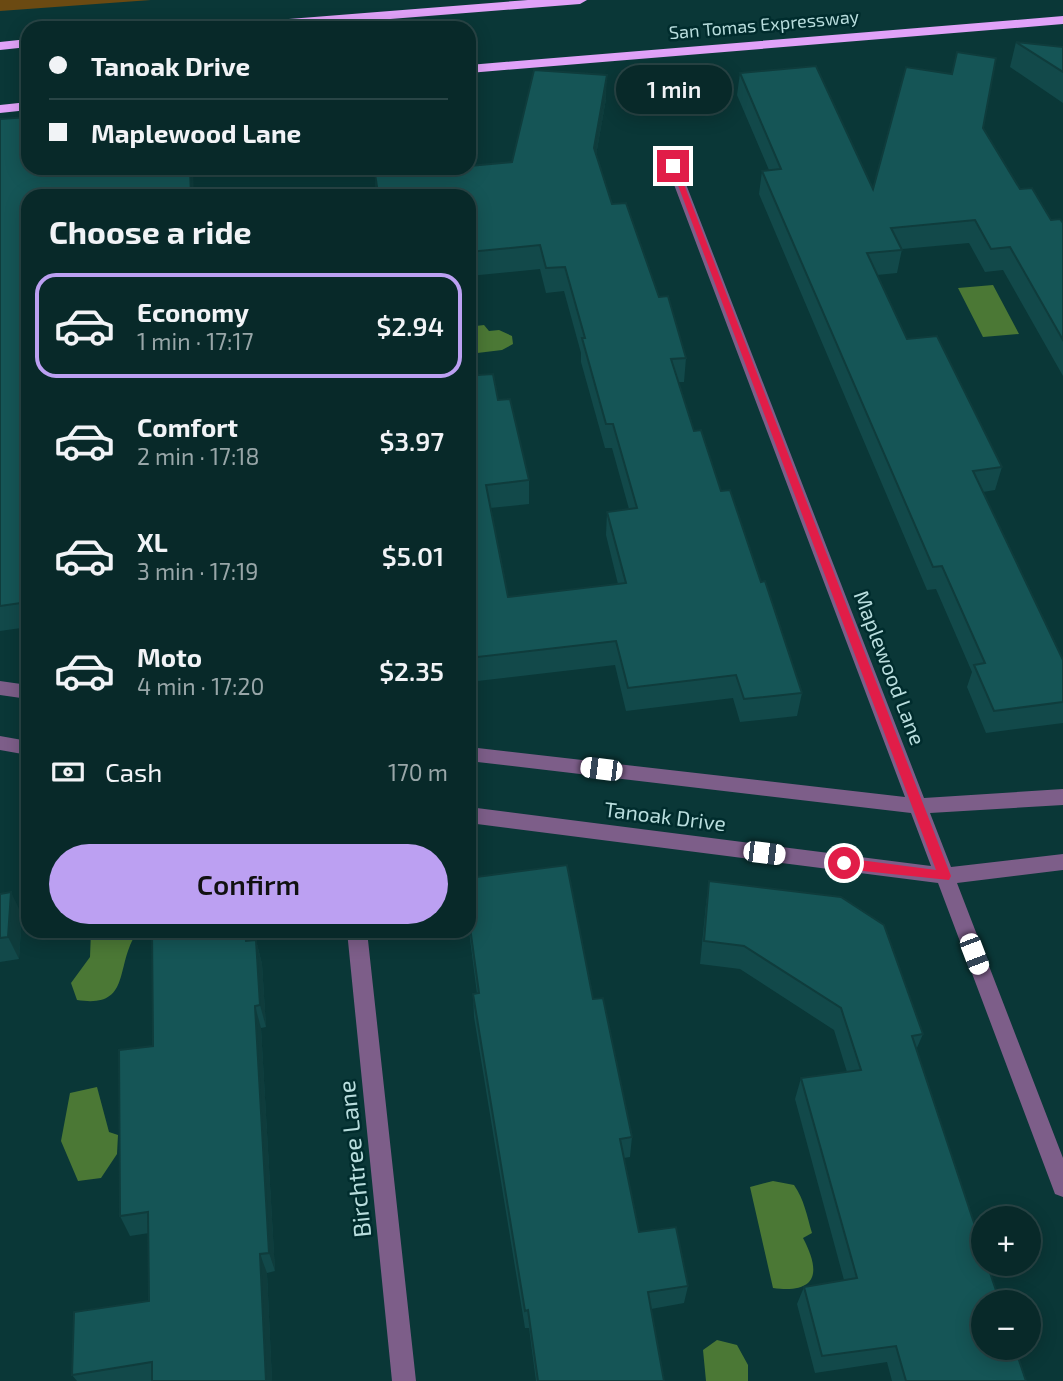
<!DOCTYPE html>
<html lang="en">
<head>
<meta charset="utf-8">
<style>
	body { margin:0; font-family:"Exo 2",sans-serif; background:#163535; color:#f1f3f6; height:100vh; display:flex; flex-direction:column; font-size:26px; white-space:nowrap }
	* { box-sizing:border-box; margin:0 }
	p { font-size:23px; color:#98a6a8 }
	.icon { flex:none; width:38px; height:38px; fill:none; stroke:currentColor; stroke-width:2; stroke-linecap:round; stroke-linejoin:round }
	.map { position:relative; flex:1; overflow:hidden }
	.side { position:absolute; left:21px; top:189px; width:455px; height:749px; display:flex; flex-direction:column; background:#082929; border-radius:21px; box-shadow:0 4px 18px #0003,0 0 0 2px #294546 }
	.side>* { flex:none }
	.hud { position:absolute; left:21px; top:21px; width:455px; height:154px; border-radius:21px; box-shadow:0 4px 18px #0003,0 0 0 2px #294546; display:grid; align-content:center; height:154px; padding:0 28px; background:#082929 }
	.buttons { position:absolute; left:971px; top:1206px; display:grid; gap:14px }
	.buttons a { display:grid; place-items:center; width:70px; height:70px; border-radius:50%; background:#082929; box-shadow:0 4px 18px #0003,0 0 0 2px #294546; font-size:35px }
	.end { position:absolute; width:32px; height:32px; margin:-16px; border:9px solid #e11d48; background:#fff; box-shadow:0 0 0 4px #fff }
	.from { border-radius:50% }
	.bubble { position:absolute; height:49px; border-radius:24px; background:#082929; box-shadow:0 4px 18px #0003,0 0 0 2px #294546; font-size:23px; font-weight:600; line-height:49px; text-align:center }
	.car { position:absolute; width:21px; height:42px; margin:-21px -10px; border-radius:9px; box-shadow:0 0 5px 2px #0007; background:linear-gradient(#fff 24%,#345 0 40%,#fff 0 76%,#345 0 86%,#fff 0) }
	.hud b { display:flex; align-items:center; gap:24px; height:66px; font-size:26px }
	.hud b+b { border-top:2px solid #294546 }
	.hud i { width:18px; height:18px; background:#f1f3f6 }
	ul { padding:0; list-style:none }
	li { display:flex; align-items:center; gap:21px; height:105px; margin:0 14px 10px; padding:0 14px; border:4px solid transparent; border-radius:21px }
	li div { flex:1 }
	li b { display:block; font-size:26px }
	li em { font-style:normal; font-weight:600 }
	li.active { border-color:#bca0f2 }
	li>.icon { width:63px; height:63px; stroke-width:1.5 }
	h2 { padding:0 28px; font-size:32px; line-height:84px }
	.pay { display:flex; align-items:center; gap:18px; height:77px; padding:0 28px; font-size:26px }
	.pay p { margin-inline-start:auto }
	.button { display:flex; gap:14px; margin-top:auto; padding:14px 28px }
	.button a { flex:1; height:80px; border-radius:42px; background:#bca0f2; color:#111; font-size:28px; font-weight:600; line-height:80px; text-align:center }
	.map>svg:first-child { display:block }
	.green { fill:#6b4a12 }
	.water { fill:#4b7835 }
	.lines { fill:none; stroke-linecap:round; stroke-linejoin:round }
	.minor { fill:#7d5e89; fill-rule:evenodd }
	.highway { fill:#e0a2f8; fill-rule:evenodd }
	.wall { fill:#12494a }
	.shaded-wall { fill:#0f3c3c }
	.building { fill:#155556; stroke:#0f3c3c; stroke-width:2 }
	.route { fill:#e11d48 }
	.labels { text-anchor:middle; stroke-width:5; stroke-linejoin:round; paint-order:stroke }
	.far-street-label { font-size:18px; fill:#b8dddd; stroke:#002c2d }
	.street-label { font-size:21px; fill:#b8dddd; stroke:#002c2d }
	.near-street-label { font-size:24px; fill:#b8dddd; stroke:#002c2d }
</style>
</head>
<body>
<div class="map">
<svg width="1063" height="1381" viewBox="0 0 1063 1381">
	<rect width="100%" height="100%" fill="#0a3737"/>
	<!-- green -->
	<path class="green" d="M0 0H151L0 11Z"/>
	<!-- water -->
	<path class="water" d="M993 285 1019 334 983 337 958 288Z
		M484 325 489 331 499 330 512 336 513 344 502 350 469 354V333H472L476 326Z
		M91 931H128L133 939C116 972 129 1008 77 1000L71 983 90 957Z
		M97 1087 109 1132 118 1135 117 1154 101 1178 78 1181 61 1141 70 1093Z
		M773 1181 794 1185C804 1199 807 1216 812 1233L803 1238C821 1272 818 1294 773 1288L750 1187Z
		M717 1340 737 1345 748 1365V1381H706L703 1350Z"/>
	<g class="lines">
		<!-- minor -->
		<path class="minor" d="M673 162 679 166 924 798 1063 789V805L930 813 951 867 1063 854V870L957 883 1063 1158V1197L1055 1194 1052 1186 938 883 469 823V807L931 866 911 813 469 761V747L905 797 667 166Z
			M0 681 28 685V699L0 695Z
			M0 736 28 741V755L0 750Z
			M347 931H367L416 1381H392Z"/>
		<!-- highway -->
		<path class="highway" d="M528 0H587L580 4 277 28H217L224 24Z
			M1063 16V24L469 73V65Z
			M28 39V47L0 50V42Z
			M28 102V110L0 113V105Z"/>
	</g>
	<!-- wall -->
	<path class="wall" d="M1016 42 1063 47V103L1010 67Z
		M740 73 873 189 983 128 1020 189 1051 220 1063 223V376L1003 270 985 272 969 243 902 249 897 273 877 275 907 339 1002 467 995 490 983 492 1063 660V723L986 733 967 687 972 672 936 589 927 590 759 194 762 171 769 170 737 95Z
		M606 99 596 155 612 204 659 297 686 358 684 382H678L694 431 761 582 802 693 797 716 740 722 733 698 626 711 615 665 469 682V336L478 375 498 400 529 480V504L490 508 508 597 618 584 606 535 607 512 629 509 612 448H605L581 362V353L564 291 546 293 540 269 469 276V196L376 193 375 174H379L378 168H429V169L512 162Z
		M0 119 28 196V627L0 631Z
		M469 878 593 999 632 1137 630 1157 624 1158 639 1232 688 1286 684 1303 651 1309 664 1381H536L529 1328H525L474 1017 473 994H477L469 931Z
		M709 881 923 1034 916 1050 1026 1381H892L887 1362 815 1373 797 1304 804 1287 844 1280 795 1099 801 1078 847 1072 834 1030 740 969 700 964 706 904Z
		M0 894 22 915 19 959 0 962V970Z
		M152 931H250L251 941 256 940 262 964 266 1027 261 1028 275 1271 267 1273 272 1381H77L72 1375 149 1301V1233L130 1236 120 1216 153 1046Z"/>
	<!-- shaded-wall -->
	<path class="shaded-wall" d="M607 75 606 99 593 172 594 148Z
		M190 168H193L194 196H191Z
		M28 414V503L24 490Z
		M11 892 22 915 19 959 8 937Z
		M245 931H250L252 965 246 941Z
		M256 940 262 964 266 1027 260 1005Z
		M255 1006 261 1028 275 1271 269 1253Z
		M260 1254 267 1273 272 1381H266Z"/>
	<!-- building -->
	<path class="building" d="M1016 42 1063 47V72Z
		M957 52 996 58 983 128 1020 189 1032 188 1051 220 1060 219 1063 223V340L1010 247 991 249 975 220 891 228 902 250 867 253 907 339 937 336 1002 467 973 471 1063 660V702L994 711 974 665 985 663 942 566 933 567 762 171 781 169 740 73 816 66 873 189 906 67 952 74Z
		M534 70 607 75 594 148 612 204 626 203 659 297 668 296 686 358 671 359 694 431 701 430 721 491 730 490 761 582 765 581 802 693 744 699 736 675 628 688 616 641 469 658V336L478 375 493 374 498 400 510 399 529 480 486 485 508 597 626 583 607 512 637 508 613 424H606L582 338H585L565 267 546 268 540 245 469 252V196H368V194L378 193 375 174 381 173 380 168H429V169L469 168V166L512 162Z
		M28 117V168H190L191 196H28V414L24 490H28V602L0 606V119Z
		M567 865 593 999 603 998 632 1137 620 1139 639 1232 676 1227 688 1286 648 1292 664 1381H538L528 1310 525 1311 473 994 479 993 469 920V878Z
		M709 881 841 897 884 925 923 1034 912 1036 984 1253V1264H987L1000 1302H984V1348H1015L1026 1381H906L896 1346 822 1356 804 1287 857 1278 801 1078 861 1070 841 1008 744 946 704 941Z
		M11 892 8 937 0 938V894Z
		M152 931H245L246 941 256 940 260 1005 255 1006 269 1253 260 1254 266 1381H152V1362L72 1375 74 1312 149 1301 148 1212 120 1216 119 1050 153 1046Z"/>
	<!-- route -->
	<path class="route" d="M670 164 677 166 951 876 949 880 844 869 838 863 844 858 936 870Z"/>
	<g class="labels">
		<!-- far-street labels -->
		<g class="far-street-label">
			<text transform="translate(764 25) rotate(-5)" y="6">San Tomas Expressway</text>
		</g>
		<!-- street labels -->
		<g class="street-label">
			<text transform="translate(889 668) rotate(69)" y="7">Maplewood Lane</text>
			<text transform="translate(665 817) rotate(7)" y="7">Tanoak Drive</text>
		</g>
		<!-- near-street labels -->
		<g class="near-street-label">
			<text transform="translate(355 1159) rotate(-96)" y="8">Birchtree Lane</text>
		</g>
	</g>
</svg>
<div class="buttons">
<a>+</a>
<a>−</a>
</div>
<i class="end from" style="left:844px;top:863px"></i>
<i class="end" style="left:673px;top:166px"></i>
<div class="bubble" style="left:616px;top:65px;width:116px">1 min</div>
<i class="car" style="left:601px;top:769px;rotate:277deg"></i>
<i class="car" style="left:764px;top:853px;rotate:97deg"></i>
<i class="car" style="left:974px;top:954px;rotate:159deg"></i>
<div class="hud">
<b><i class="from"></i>Tanoak Drive</b>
<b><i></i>Maplewood Lane</b>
</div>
<section class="side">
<h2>Choose a ride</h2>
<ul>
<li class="active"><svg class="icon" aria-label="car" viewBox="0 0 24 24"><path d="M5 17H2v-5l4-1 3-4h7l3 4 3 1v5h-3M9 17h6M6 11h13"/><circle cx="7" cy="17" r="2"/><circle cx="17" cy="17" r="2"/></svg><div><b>Economy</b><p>1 min · 17:17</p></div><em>$2.94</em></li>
<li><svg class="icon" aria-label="car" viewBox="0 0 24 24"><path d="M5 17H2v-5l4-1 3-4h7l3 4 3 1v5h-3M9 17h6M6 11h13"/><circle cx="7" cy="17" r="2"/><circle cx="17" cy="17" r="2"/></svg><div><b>Comfort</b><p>2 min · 17:18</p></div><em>$3.97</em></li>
<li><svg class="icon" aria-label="car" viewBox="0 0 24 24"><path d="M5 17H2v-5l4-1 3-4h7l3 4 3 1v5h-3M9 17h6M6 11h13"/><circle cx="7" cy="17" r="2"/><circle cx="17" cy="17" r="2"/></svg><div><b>XL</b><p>3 min · 17:19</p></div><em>$5.01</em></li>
<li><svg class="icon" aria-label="car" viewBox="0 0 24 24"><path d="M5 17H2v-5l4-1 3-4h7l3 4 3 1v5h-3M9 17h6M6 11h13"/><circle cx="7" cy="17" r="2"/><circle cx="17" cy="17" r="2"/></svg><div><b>Moto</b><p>4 min · 17:20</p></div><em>$2.35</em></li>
</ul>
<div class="pay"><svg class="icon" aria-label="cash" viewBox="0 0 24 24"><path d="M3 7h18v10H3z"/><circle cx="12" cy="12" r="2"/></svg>Cash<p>170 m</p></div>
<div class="button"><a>Confirm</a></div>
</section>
</div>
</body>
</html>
